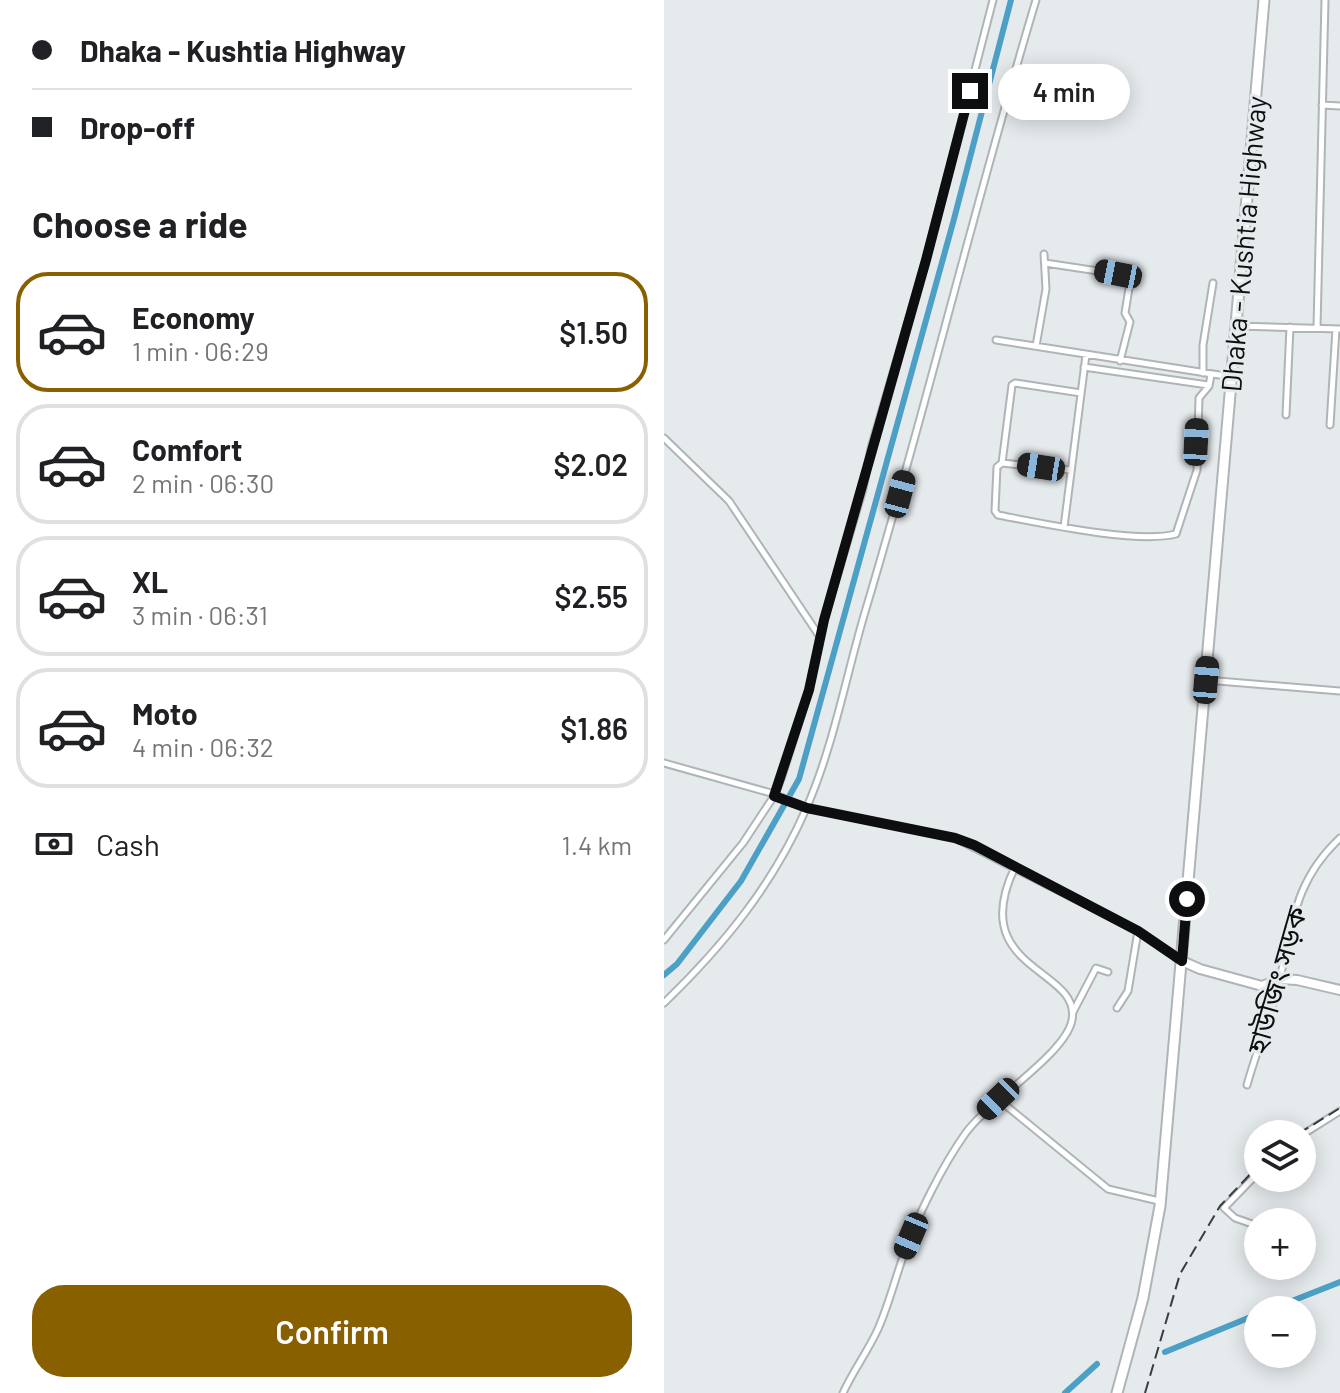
<!DOCTYPE html>
<html lang="en">
<head>
<meta charset="utf-8">
<style>
	body { margin:0; font-family:Barlow,"Noto Sans Bengali",sans-serif; background:#f2f2f2; color:#202124; height:100vh; display:flex; flex-direction:column; font-size:30px; white-space:nowrap }
	* { box-sizing:border-box; margin:0 }
	p { font-size:26px; color:#757577 }
	.icon { flex:none; width:44px; height:44px; fill:none; stroke:currentColor; stroke-width:2; stroke-linecap:round; stroke-linejoin:round }
	.map { position:relative; flex:1; overflow:hidden }
	.details { display:flex; flex-direction:column; background:#fff; width:664px }
	.details>* { flex:none }
	.banner { display:grid; align-content:center; height:176px; padding:0 32px; background:#fff }
	.controls { position:absolute; left:580px; top:1120px; display:grid; gap:16px }
	.controls a { display:grid; place-items:center; width:72px; height:72px; border-radius:50%; background:#fff; box-shadow:0 4px 20px #0003; font-size:40px }
	.end { position:absolute; width:36px; height:36px; margin:-18px; border:10px solid #0c0e0f; background:#fff; box-shadow:0 0 0 4px #fff }
	.from { border-radius:50% }
	.bubble { position:absolute; height:56px; border-radius:28px; background:#fff; box-shadow:0 4px 20px #0003; font-size:26px; font-weight:600; line-height:56px; text-align:center }
	.car { position:absolute; width:24px; height:48px; margin:-24px -12px; border-radius:10px; box-shadow:0 0 6px 2px #0007; background:linear-gradient(#222 24%,#8ab4d8 0 40%,#222 0 76%,#8ab4d8 0 86%,#222 0) }
	.banner b { display:flex; align-items:center; gap:28px; height:76px; font-size:30px }
	.banner b+b { border-top:2px solid #e0e0e0 }
	.banner i { width:20px; height:20px; background:#202124 }
	ul { padding:0; list-style:none }
	li { display:flex; align-items:center; gap:24px; height:120px; margin:0 16px 12px; padding:0 16px; border:4px solid #e0e0e0; border-radius:32px }
	li div { flex:1 }
	li b { display:block; font-size:30px }
	li em { font-style:normal; font-weight:600 }
	li.active { border-color:#896000 }
	li>.icon { width:72px; height:72px; stroke-width:1.5 }
	h2 { padding:0 32px; font-size:36px; line-height:96px }
	.pay { display:flex; align-items:center; gap:20px; height:88px; padding:0 32px; font-size:30px }
	.pay p { margin-inline-start:auto }
	.primary-button { display:flex; gap:16px; margin-top:auto; padding:16px 32px }
	.primary-button a { flex:1; height:92px; border-radius:32px; background:#896000; color:#fff; font-size:32px; font-weight:600; line-height:92px; text-align:center }
	main { display:flex; flex:1; min-height:0 }
	.map>svg:first-child { display:block }
	.lines { fill:none; stroke-linecap:round; stroke-linejoin:round }
	.canal { stroke:#4da0c5; stroke-width:6 }
	.street-casing { stroke:#afb4b7; stroke-width:9 }
	.secondary-casing { stroke:#afb4b7; stroke-width:12 }
	.primary-casing { stroke:#afb4b7; stroke-width:13 }
	.street { stroke:#fff; stroke-width:5 }
	.secondary { stroke:#fff; stroke-width:8 }
	.primary { stroke:#fff; stroke-width:9 }
	.rail { stroke:#3a3d3e; stroke-width:2; stroke-dasharray:12 6; stroke-linecap:butt }
	.route { stroke:#0c0e0f; stroke-width:10 }
	.labels { text-anchor:middle; stroke-width:6; stroke-linejoin:round; paint-order:stroke }
	.street-label { font-size:28px; fill:#0c0e0f; stroke:#e5eaed }
</style>
</head>
<body>
<main>
<section class="details">
<div class="banner">
<b><i class="from"></i>Dhaka - Kushtia Highway</b>
<b><i></i>Drop-off</b>
</div>
<h2>Choose a ride</h2>
<ul>
<li class="active"><svg class="icon" aria-label="car" viewBox="0 0 24 24"><path d="M5 17H2v-5l4-1 3-4h7l3 4 3 1v5h-3M9 17h6M6 11h13"/><circle cx="7" cy="17" r="2"/><circle cx="17" cy="17" r="2"/></svg><div><b>Economy</b><p>1 min · 06:29</p></div><em>$1.50</em></li>
<li><svg class="icon" aria-label="car" viewBox="0 0 24 24"><path d="M5 17H2v-5l4-1 3-4h7l3 4 3 1v5h-3M9 17h6M6 11h13"/><circle cx="7" cy="17" r="2"/><circle cx="17" cy="17" r="2"/></svg><div><b>Comfort</b><p>2 min · 06:30</p></div><em>$2.02</em></li>
<li><svg class="icon" aria-label="car" viewBox="0 0 24 24"><path d="M5 17H2v-5l4-1 3-4h7l3 4 3 1v5h-3M9 17h6M6 11h13"/><circle cx="7" cy="17" r="2"/><circle cx="17" cy="17" r="2"/></svg><div><b>XL</b><p>3 min · 06:31</p></div><em>$2.55</em></li>
<li><svg class="icon" aria-label="car" viewBox="0 0 24 24"><path d="M5 17H2v-5l4-1 3-4h7l3 4 3 1v5h-3M9 17h6M6 11h13"/><circle cx="7" cy="17" r="2"/><circle cx="17" cy="17" r="2"/></svg><div><b>Moto</b><p>4 min · 06:32</p></div><em>$1.86</em></li>
</ul>
<div class="pay"><svg class="icon" aria-label="cash" viewBox="0 0 24 24"><path d="M3 7h18v10H3z"/><circle cx="12" cy="12" r="2"/></svg>Cash<p>1.4 km</p></div>
<div class="primary-button"><a>Confirm</a></div>
</section>
<div class="map">
<svg width="676" height="1393" viewBox="0 0 676 1393">
	<rect width="100%" height="100%" fill="#e5eaed"/>
	<g class="lines">
		<!-- canal -->
		<path class="canal" d="M0 975 13 964 77 881 135 779 290 219 347 0
			M605 1310 676 1282
			M501 1352 594 1314
			M401 1393 433 1364"/>
		<defs>
			<path id="street" d="M658 105 676 106
				M381 263 467 276 461 313 466 322 456 361
				M573 326 676 329
				M653 327 661 0
				M332 340 568 377
				M372 346 382 289 380 254
				M420 367 544 385
				M539 373V345L549 283
				M622 415 626 327
				M666 425 672 329
				M0 438 65 501 156 637
				M338 463 348 385 351 383 417 393
				M406 470 338 463 333 467 331 511 334 515C376 523 473 544 512 534L533 470 535 398 545 386 547 375
				M400 527 422 355
				M542 680 676 691
				M0 763 107 793 143 808 291 838 474 931 517 961
				M0 940 79 843 110 796 118 776 145 690 160 620 199 489 207 448 262 260 329 0
				M0 1003C59 946 109 885 142 809 169 748 182 676 201 612 262 409 311 203 372 0
				M453 1008 464 991 474 931
				M409 1012 432 968 444 972
				M583 1085C593 1049 608 1014 616 978 629 922 631 880 676 838
				M334 1099 444 1189 495 1201
				M638 1135 676 1111
				M594 1173 560 1208 571 1218 594 1226
				M179 1393C189 1371 204 1351 214 1329 225 1304 231 1279 240 1254 252 1218 279 1165 301 1134 323 1102 402 1054 408 1020 418 968 301 971 351 867"/>
			<path id="secondary" d="M518 961 536 969 598 986 616 979 633 980 676 990"/>
			<path id="primary" d="M453 1393 479 1298 496 1206 600 0"/>
		</defs>
		<!-- street casing -->
		<use href="#street" class="street-casing"/>
		<!-- secondary casing -->
		<use href="#secondary" class="secondary-casing"/>
		<!-- primary casing -->
		<use href="#primary" class="primary-casing"/>
		<!-- street -->
		<use href="#street" class="street"/>
		<!-- secondary -->
		<use href="#secondary" class="secondary"/>
		<!-- primary -->
		<use href="#primary" class="primary"/>
		<!-- rail -->
		<path class="rail" d="M634 1134 676 1108
			M481 1393 516 1274 556 1206 594 1166"/>
	</g>
	<g class="lines">
		<!-- route -->
		<path class="route" d="M306 91 262 260 160 620 145 690 110 796 143 808 291 838 310 845 474 931 518 961 523 899"/>
	</g>
	<g class="labels">
		<!-- street labels -->
		<g class="street-label">
			<text transform="translate(580 244) rotate(-85)" y="10">Dhaka - Kushtia Highway</text>
			<text transform="translate(613 980) rotate(-74)" y="10">হাউজিং সড়ক</text>
		</g>
	</g>
</svg>
<div class="controls">
<a><svg class="icon" aria-label="layers" viewBox="0 0 24 24"><path d="M12 4l9 5-9 5-9-5zM3 14l9 5 9-5"/></svg></a>
<a>+</a>
<a>−</a>
</div>
<i class="end from" style="left:523px;top:899px"></i>
<i class="end" style="left:306px;top:91px"></i>
<div class="bubble" style="left:334px;top:64px;width:132px">4 min</div>
<i class="car" style="left:454px;top:274px;rotate:281deg"></i>
<i class="car" style="left:532px;top:442px;rotate:3deg"></i>
<i class="car" style="left:377px;top:467px;rotate:279deg"></i>
<i class="car" style="left:236px;top:494px;rotate:15deg"></i>
<i class="car" style="left:542px;top:680px;rotate:5deg"></i>
<i class="car" style="left:334px;top:1099px;rotate:226deg"></i>
<i class="car" style="left:247px;top:1236px;rotate:203deg"></i>
</div>
</main>
</body>
</html>
